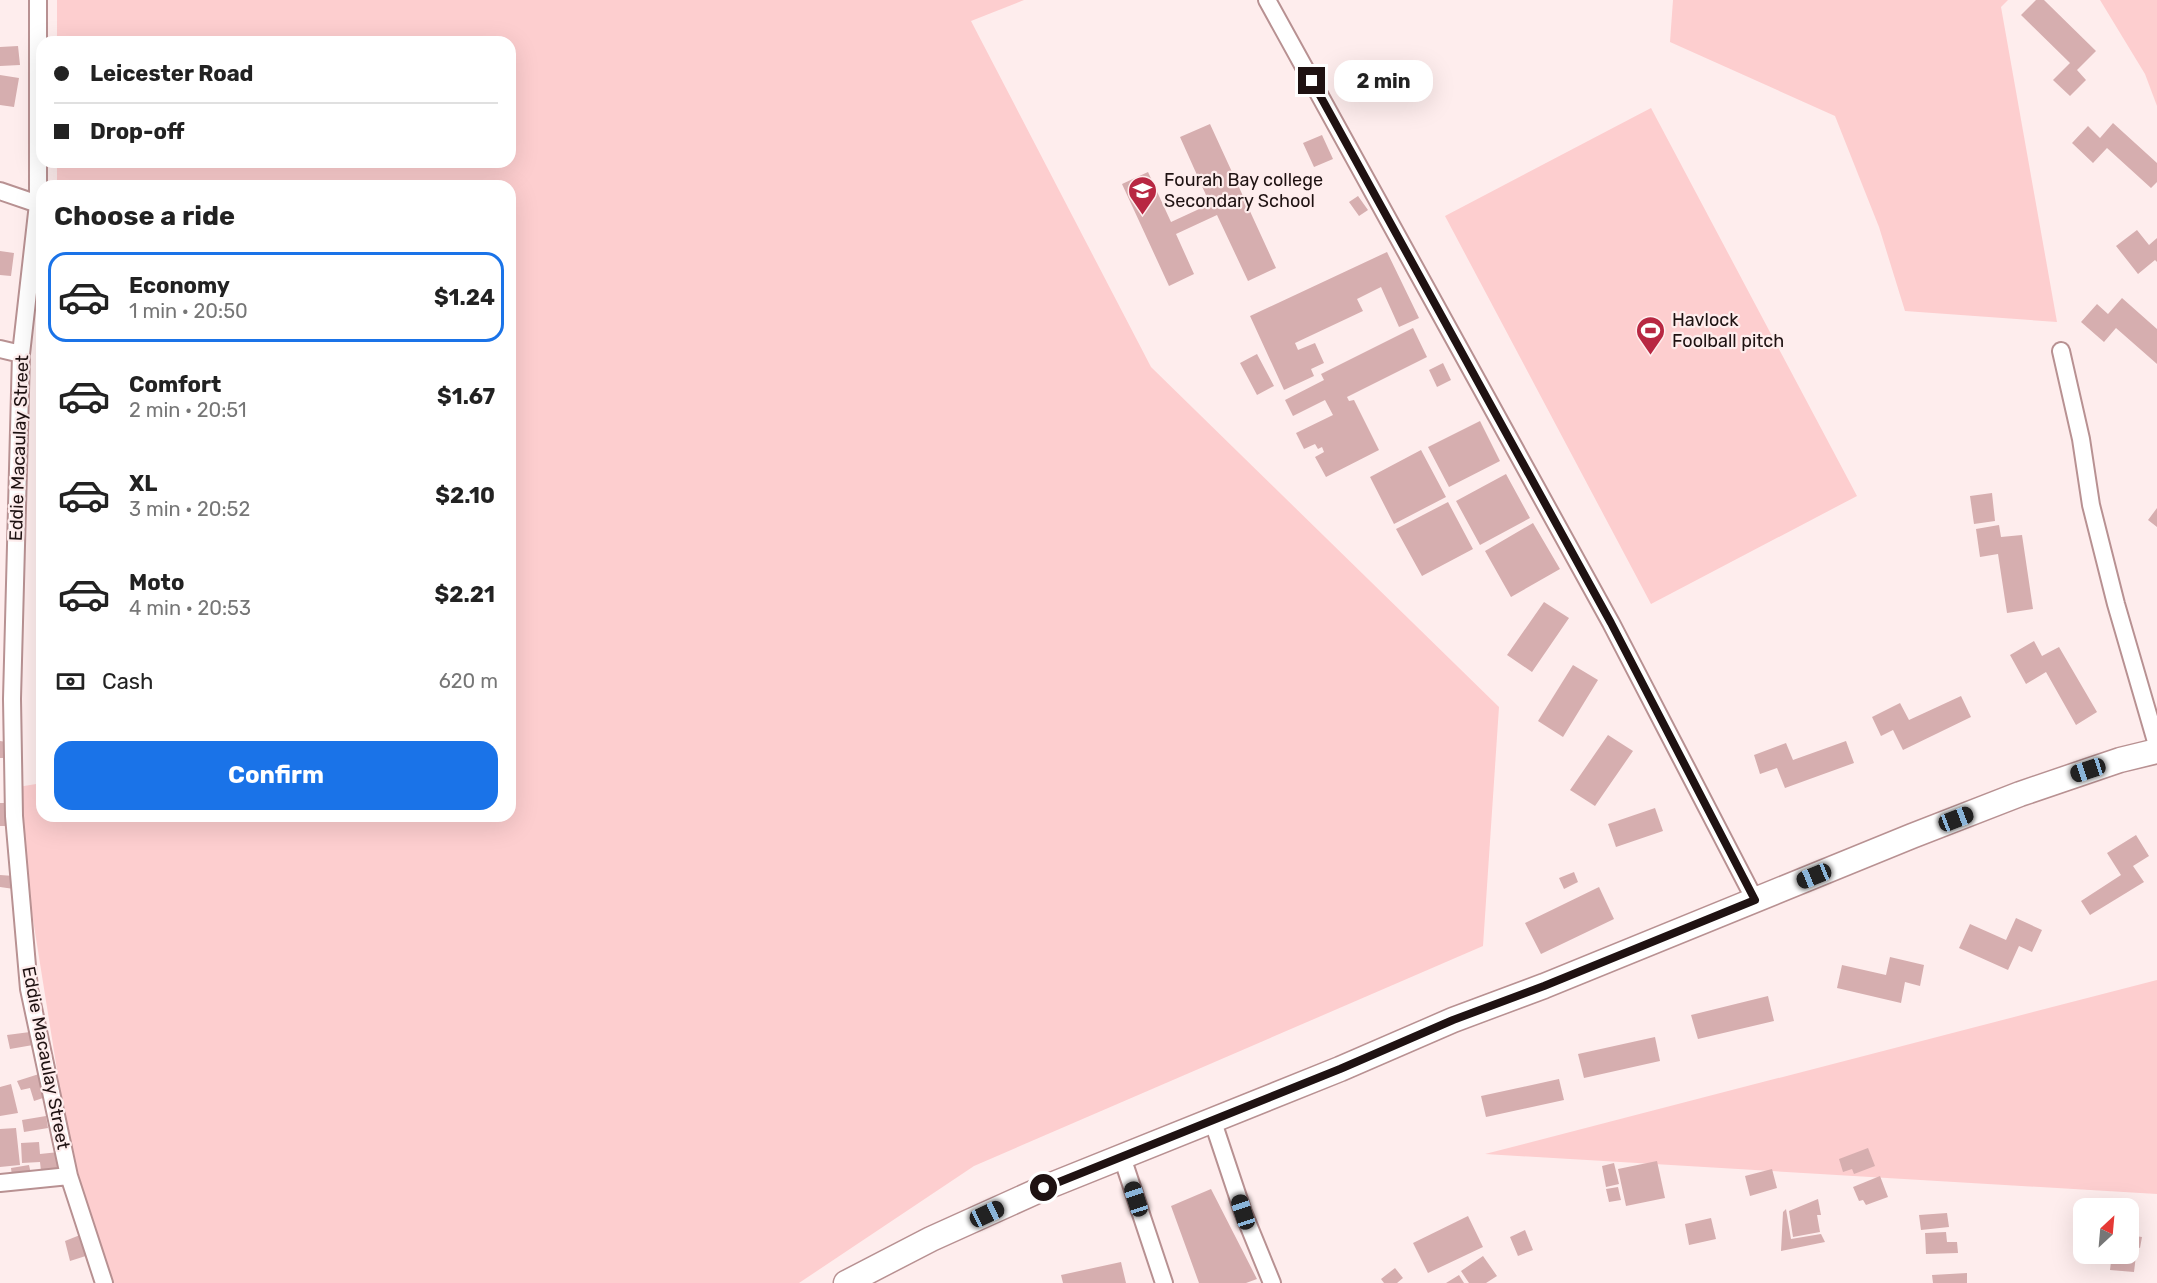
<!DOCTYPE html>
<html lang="en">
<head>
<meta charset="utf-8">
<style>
	body { margin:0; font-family:Rubik,sans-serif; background:#f2f2f2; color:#222; height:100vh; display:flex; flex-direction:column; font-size:22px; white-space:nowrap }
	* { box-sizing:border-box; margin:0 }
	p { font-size:20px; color:#767676 }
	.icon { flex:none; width:33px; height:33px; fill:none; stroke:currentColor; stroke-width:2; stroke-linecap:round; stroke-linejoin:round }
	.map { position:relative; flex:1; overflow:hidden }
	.side { position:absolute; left:36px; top:180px; width:480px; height:642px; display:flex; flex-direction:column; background:#fff; border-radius:18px; box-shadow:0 6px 24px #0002 }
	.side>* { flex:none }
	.banner { position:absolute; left:36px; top:36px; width:480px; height:132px; border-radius:18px; box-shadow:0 6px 24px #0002; display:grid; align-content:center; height:132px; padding:0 18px; background:#fff }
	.needle { width:39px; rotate:26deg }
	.fabs { position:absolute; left:2073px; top:1198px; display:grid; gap:12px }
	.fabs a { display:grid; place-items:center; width:66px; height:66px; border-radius:12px; background:#fff; box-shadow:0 6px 24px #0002; font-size:30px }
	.end { position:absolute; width:27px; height:27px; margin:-14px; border:8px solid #1f1212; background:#fff; box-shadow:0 0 0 3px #fff }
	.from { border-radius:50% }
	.bubble { position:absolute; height:42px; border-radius:18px; background:#fff; box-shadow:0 6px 24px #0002; font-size:20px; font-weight:700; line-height:42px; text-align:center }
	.car { position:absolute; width:18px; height:36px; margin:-18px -9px; border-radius:8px; box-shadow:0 0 4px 2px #0007; background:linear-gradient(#222 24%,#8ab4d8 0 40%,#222 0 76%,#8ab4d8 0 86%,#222 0) }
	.banner b { display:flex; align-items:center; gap:21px; height:57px; font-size:22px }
	.banner b+b { border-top:2px solid #e0e0e0 }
	.banner i { width:15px; height:15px; background:#222 }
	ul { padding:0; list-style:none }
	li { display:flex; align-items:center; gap:18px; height:90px; margin:0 12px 9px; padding:0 6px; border:3px solid transparent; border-radius:18px }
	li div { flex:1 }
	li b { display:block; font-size:22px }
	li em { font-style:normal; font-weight:700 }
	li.active { border-color:#1a73e8 }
	li>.icon { width:54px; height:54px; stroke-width:1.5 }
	h2 { padding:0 18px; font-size:27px; line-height:72px }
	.pay { display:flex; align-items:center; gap:15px; height:66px; padding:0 18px; font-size:22px }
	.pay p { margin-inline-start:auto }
	.cta { display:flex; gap:12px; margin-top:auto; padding:12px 18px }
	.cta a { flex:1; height:69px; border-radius:18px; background:#1a73e8; color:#fff; font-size:24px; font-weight:700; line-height:69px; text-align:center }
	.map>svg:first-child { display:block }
	.green { fill:#fdcecf }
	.building { fill:#d6aeaf }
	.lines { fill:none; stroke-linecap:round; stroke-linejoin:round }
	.street-casing { stroke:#b89192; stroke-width:20 }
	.secondary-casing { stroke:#b89192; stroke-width:27 }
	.street { stroke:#fff; stroke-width:16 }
	.secondary { stroke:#fff; stroke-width:24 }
	.route { stroke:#1f1212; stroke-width:8 }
	.labels { text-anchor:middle; stroke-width:4.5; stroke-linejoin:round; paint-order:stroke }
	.poi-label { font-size:18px; fill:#1f1212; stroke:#feeded; text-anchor:start }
	.street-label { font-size:18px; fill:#1f1212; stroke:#feeded }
</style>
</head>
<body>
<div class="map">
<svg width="2157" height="1283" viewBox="0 0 2157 1283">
	<rect width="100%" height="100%" fill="#feeded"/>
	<!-- green -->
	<path class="green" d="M57 0H1024L971 21 1151 367 1499 707 1483 946 974 1166 799 1283H102L65 1120 12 788 42 783V816H510V186H57V162H510V42H57Z
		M1673 0H2008L2001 7 2057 322 1905 311 1879 227 1835 116 1670 42Z
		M2100 0H2157V106L2145 74Z
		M1651 108 1857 496 1651 604 1445 216Z
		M2157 980V1194L1485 1154Z"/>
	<!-- building -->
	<path class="building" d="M2036 0H2044L2096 51 2077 70 2086 80 2070 96 2053 80 2070 63 2021 15Z
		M18 46 20 65 0 66V47Z
		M0 75 19 78 14 107 0 105Z
		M2113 123 2157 163V182L2151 188 2107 148 2093 163 2072 143 2088 126 2100 138Z
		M1210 124 1276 268 1248 281 1217 215 1176 234 1194 274 1169 286 1122 184 1148 172 1171 222 1210 204 1180 137Z
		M1322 135 1333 159 1314 167 1303 143Z
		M1358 196 1368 210 1359 216 1349 202Z
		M2137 230 2149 245 2157 238V262L2155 260 2138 274 2116 246Z
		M0 251 14 253 11 276 0 275Z
		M1387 252 1419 318 1399 327 1381 287 1357 299 1363 311 1295 343 1298 350 1315 343 1324 363 1311 369 1314 376 1284 390 1250 316Z
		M2122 298 2157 329V364L2116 328 2104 342 2081 322 2097 304 2108 314Z
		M1413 328 1427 357 1347 397 1349 401 1354 400 1379 450 1326 477 1315 457 1324 452 1322 447 1318 449 1315 444 1304 449 1296 433 1333 415 1325 400 1293 416 1285 400 1324 380 1321 374Z
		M1257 354 1274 386 1257 395 1240 363Z
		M1443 363 1451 380 1437 387 1429 370Z
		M1480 421 1500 461 1449 487 1428 447Z
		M1421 450 1446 497 1394 524 1370 477Z
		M1506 474 1530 518 1480 545 1456 501Z
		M1992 493 1995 521 1974 524 1970 496Z
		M1448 502 1473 549 1422 576 1396 529Z
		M2157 508V527L2148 520Z
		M1533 523 1560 569 1511 597 1485 551Z
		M1999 525 2001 537 2022 535 2033 609 2007 613 1998 554 1980 557 1976 529Z
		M1544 602 1569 618 1532 672 1507 655Z
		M2034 641 2042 656 2059 647 2097 712 2076 725 2046 672 2026 684 2010 655Z
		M1573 665 1598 680 1563 737 1538 721Z
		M1961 696 1971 717 1903 750 1893 730 1881 736 1872 717 1900 703 1909 720Z
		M1608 735 1633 751 1595 806 1570 790Z
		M0 741 7 742 6 758H0Z
		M1846 741 1854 763 1785 788 1777 768 1760 774 1754 755 1786 743 1793 760Z
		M0 803H11L10 826H0Z
		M1655 808 1663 831 1616 847 1608 824Z
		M2136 835 2149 856 2133 866 2144 882 2090 915 2081 901 2121 875 2107 853Z
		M1574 872 1578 882 1564 889 1559 878Z
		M0 875 14 876V889L0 887Z
		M1599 887 1614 919 1541 954 1525 923Z
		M2016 918 2042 930 2032 952 2019 946 2008 970 1959 948 1970 924 2006 940Z
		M1890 957 1924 965 1920 986 1905 982 1901 1003 1837 988 1842 965 1886 975Z
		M1768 996 1774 1021 1698 1039 1691 1015Z
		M30 1032 33 1045 10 1049 7 1035Z
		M1655 1037 1660 1061 1584 1078 1578 1054Z
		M39 1074 46 1097 34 1101 30 1088 21 1090 17 1081Z
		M1559 1079 1564 1100 1486 1117 1481 1096Z
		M11 1084 18 1113 0 1116V1087Z
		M46 1116 48 1128 24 1132 22 1120Z
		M16 1128 20 1165 0 1167V1129Z
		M39 1142 40 1154 59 1152 63 1167 41 1171 40 1162 22 1163 21 1143Z
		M1868 1148 1875 1166 1854 1174 1852 1169 1843 1172 1839 1159Z
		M1657 1161 1665 1198 1626 1206 1618 1169Z
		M1614 1163 1619 1184 1606 1187 1602 1166Z
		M29 1165 31 1174 12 1176 11 1168Z
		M1772 1169 1777 1188 1750 1196 1745 1176Z
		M1880 1176 1888 1197 1866 1205 1863 1200 1859 1201 1853 1187Z
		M1618 1187 1621 1200 1609 1202 1606 1189Z
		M1211 1189 1257 1279 1246 1283H1199L1171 1206Z
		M1818 1199 1821 1215H1817L1820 1232 1793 1237 1789 1211Z
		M1786 1209 1791 1239 1821 1234 1825 1242 1781 1251 1783 1212Z
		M1947 1213 1949 1227 1921 1230 1919 1215Z
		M1468 1216 1483 1247 1428 1273 1413 1243Z
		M1711 1218 1716 1239 1689 1245 1685 1224Z
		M1525 1230 1533 1250 1518 1256 1510 1237Z
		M1946 1232 1947 1242H1957L1958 1253 1926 1254 1925 1233Z
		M85 1233 92 1254 70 1261 65 1241Z
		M2128 1235 2142 1237 2140 1248 2137 1247 2134 1272 2110 1270 2112 1254H2128Z
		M1483 1256 1497 1276 1486 1283H1469L1461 1271Z
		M1121 1262 1126 1283H1063L1061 1275Z
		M1395 1268 1403 1278 1397 1283H1384L1381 1279Z
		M1967 1273V1283H1933L1932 1275Z
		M1459 1275 1464 1283H1446Z"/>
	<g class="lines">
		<defs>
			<path id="street" d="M38 0V204L21 354 12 699 14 816 29 989 69 1176 104 1283
				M1267 0 1611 623 1755 900
				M0 191 38 204
				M0 349 21 354
				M2061 351 2081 439 2091 505 2116 604 2157 745
				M1212 1119 1243 1212 1272 1283
				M1122 1157 1164 1283
				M0 1183 69 1176"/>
			<path id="secondary" d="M846 1283 931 1239 1044 1188 1340 1069 1453 1020 1544 986 1912 836 2020 794 2120 760 2157 751"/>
		</defs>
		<!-- street casing -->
		<use href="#street" class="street-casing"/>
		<!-- secondary casing -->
		<use href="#secondary" class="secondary-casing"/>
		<!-- street -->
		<use href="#street" class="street"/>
		<!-- secondary -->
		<use href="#secondary" class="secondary"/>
	</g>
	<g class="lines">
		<!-- route -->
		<path class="route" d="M1044 1188 1340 1069 1453 1020 1544 986 1755 900 1611 623 1312 81"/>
	</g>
	<!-- icons -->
	<defs>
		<symbol id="school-pin" viewBox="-11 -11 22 30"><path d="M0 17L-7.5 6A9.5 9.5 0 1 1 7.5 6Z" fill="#b82742" stroke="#feeded"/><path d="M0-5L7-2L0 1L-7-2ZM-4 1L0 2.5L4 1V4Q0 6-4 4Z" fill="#fff"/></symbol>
		<symbol id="stadium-pin" viewBox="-11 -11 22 30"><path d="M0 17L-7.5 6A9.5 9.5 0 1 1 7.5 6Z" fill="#b82742" stroke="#feeded"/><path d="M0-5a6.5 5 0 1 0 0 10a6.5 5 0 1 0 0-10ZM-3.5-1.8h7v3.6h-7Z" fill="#fff"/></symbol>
	</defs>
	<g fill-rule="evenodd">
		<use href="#school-pin" x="1126" y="174" width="33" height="45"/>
		<use href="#stadium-pin" x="1634" y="314" width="33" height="45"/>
	</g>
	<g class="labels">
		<!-- poi labels -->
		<g class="poi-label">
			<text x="1164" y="186">Fourah Bay college<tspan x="1164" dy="21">Secondary School</tspan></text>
			<text x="1672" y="326">Havlock<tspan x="1672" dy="21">Foolball pitch</tspan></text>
		</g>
		<!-- street labels -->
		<g class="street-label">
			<text transform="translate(19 448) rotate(-88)" y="6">Eddie Macaulay Street</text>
			<text transform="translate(46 1058) rotate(79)" y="6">Eddie Macaulay Street</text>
		</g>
	</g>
</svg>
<div class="fabs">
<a><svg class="needle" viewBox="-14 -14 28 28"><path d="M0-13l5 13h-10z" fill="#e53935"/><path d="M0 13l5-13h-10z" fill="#767676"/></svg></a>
</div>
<i class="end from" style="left:1044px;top:1188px"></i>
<i class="end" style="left:1312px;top:81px"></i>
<div class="bubble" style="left:1334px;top:60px;width:99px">2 min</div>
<i class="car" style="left:2088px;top:770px;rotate:252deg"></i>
<i class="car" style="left:1956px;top:819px;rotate:69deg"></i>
<i class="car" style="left:1814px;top:876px;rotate:248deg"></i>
<i class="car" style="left:1136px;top:1199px;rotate:342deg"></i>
<i class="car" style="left:1243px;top:1212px;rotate:342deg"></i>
<i class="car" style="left:987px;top:1214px;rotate:65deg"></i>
<div class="banner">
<b><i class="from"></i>Leicester Road</b>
<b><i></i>Drop-off</b>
</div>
<section class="side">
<h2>Choose a ride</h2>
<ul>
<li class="active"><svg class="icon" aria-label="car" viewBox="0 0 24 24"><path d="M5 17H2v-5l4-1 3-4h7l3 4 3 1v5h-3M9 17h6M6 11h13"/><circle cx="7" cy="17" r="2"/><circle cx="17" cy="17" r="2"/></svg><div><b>Economy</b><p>1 min · 20:50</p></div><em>$1.24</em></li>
<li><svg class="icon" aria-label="car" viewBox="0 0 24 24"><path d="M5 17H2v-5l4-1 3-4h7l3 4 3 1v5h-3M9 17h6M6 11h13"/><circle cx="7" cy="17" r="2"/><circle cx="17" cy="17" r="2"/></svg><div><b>Comfort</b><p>2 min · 20:51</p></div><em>$1.67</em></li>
<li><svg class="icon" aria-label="car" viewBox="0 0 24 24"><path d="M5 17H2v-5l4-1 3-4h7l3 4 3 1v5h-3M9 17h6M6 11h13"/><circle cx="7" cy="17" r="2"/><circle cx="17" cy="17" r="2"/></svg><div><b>XL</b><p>3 min · 20:52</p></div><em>$2.10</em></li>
<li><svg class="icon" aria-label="car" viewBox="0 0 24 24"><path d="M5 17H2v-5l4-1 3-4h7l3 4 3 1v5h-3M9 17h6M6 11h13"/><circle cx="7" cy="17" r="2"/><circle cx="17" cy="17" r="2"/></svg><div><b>Moto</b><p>4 min · 20:53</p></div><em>$2.21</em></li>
</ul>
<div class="pay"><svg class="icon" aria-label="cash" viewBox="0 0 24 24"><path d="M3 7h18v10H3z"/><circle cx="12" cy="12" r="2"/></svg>Cash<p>620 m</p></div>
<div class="cta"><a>Confirm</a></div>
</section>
</div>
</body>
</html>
